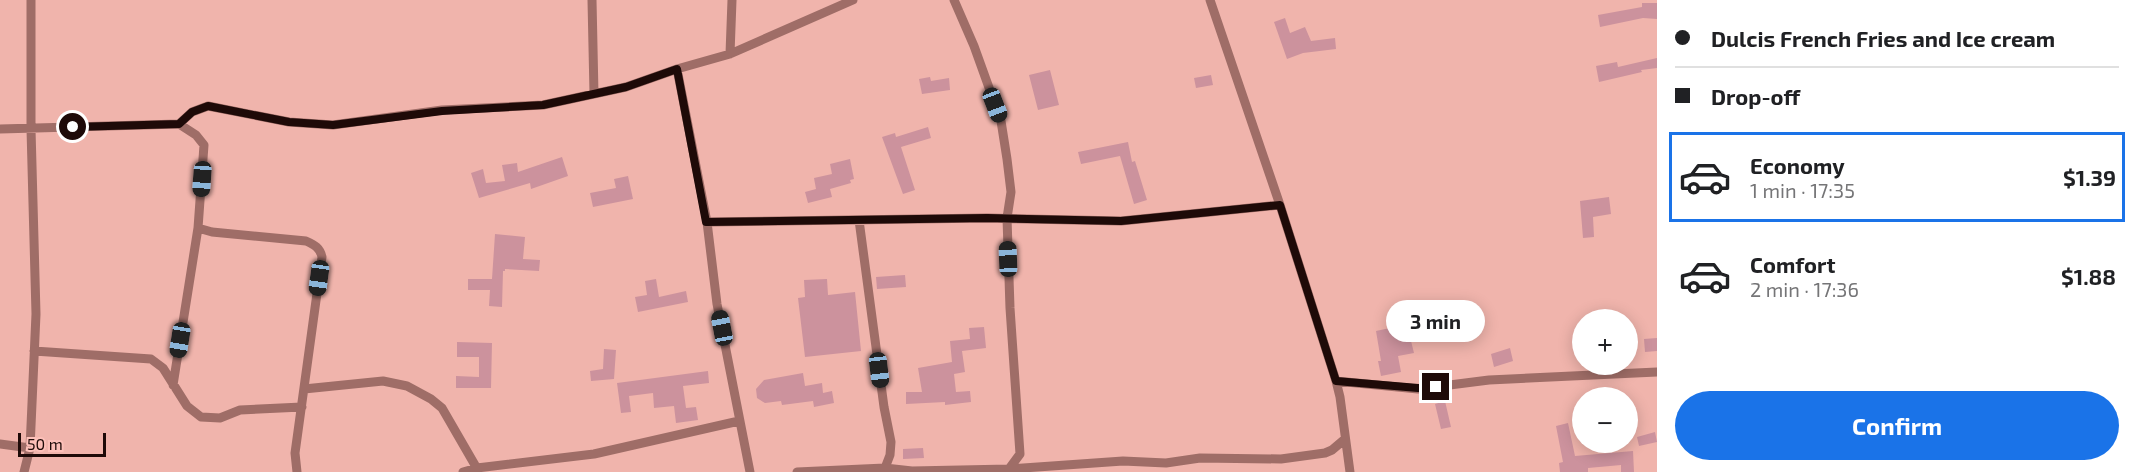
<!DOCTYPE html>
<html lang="en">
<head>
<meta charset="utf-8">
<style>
	body { margin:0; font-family:"Exo 2",sans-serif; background:#f6f6f6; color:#202124; height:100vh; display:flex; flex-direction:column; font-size:22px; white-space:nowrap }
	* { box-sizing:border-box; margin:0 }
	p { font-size:20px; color:#757577 }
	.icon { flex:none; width:33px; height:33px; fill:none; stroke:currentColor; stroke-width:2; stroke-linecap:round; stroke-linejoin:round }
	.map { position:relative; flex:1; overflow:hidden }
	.drawer { display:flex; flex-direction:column; background:#fff; width:480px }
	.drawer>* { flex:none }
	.hud { display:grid; align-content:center; height:132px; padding:0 18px; background:#fff }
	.tools { position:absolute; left:1572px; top:309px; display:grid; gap:12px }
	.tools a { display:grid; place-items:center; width:66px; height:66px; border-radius:50%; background:#fff; box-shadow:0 3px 15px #0003; font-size:30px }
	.scale { position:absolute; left:18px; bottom:15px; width:88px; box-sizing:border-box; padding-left:6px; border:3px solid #1e0a08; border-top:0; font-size:16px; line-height:21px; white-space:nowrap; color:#1e0a08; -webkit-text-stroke:4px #fdc0b9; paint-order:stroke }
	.end { position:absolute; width:27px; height:27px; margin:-14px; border:8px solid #1e0a08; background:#fff; box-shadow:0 0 0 3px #fff }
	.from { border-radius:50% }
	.bubble { position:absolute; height:42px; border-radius:21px; background:#fff; box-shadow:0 3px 15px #0003; font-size:20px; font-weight:700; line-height:42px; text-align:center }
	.car { position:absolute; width:18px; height:36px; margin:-18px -9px; border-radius:8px; box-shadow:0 0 4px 2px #0007; background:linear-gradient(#222 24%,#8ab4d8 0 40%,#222 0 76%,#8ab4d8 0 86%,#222 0) }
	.hud b { display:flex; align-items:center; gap:21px; height:57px; font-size:22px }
	.hud b+b { border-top:2px solid #e0e0e0 }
	.hud i { width:15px; height:15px; background:#202124 }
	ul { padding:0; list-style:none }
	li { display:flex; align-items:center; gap:18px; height:90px; margin:0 12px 9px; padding:0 6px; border:3px solid transparent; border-radius:0px }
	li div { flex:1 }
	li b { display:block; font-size:22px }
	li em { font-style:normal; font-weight:700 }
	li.selected { border-color:#1a73e8 }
	li>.icon { width:54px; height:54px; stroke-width:1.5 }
	.action { display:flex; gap:12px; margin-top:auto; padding:12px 18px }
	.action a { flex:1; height:69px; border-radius:36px; background:#1a73e8; color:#fff; font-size:24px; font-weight:700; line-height:69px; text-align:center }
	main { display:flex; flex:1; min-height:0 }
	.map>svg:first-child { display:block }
	.building { fill:#cc929d }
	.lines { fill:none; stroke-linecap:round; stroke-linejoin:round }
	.minor { stroke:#9f6d67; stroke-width:9 }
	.route { stroke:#1e0a08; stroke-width:8 }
</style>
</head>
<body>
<main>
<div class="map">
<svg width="1657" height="472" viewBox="0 0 1657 472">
	<rect width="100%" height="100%" fill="#f0b4ac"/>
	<!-- building -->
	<path class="building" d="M1642 3H1657V19L1643 18 1600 27 1598 15 1642 7Z
		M1285 18 1290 33 1305 27 1311 41 1335 38 1336 49 1303 53 1287 59 1274 22Z
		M1657 58V68L1641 70 1642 72 1599 82 1596 66 1617 62 1618 67Z
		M1050 70 1059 105 1038 110 1029 75Z
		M1211 75 1213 85 1196 88 1194 78Z
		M930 77 931 81 949 78 950 90 922 94 919 79Z
		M928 127 931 138 901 147 915 190 903 194 882 137 895 133 896 137Z
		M1128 142 1132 162 1135 161 1147 200 1134 204 1120 156 1081 164 1078 152Z
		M562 157 568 176 531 189 530 183 479 198 471 173 483 169 486 183 505 181 502 165 517 163 518 172Z
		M850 159 854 179 850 180 851 183 830 189 832 197 808 203 805 192 816 189 814 178 832 174 830 164Z
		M628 176 633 199 593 207 590 193 616 188 614 179Z
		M1609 197 1611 214 1593 217 1594 237 1583 238 1580 201Z
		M495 234 525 237 523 259 540 260 539 271 505 269V271H503L502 307 489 306 490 290H468V279H492Z
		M905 275 906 287 877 289 876 277Z
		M656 279 659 297 686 291 688 302 638 312 635 297 647 295 645 281Z
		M827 279 828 295 855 292 861 351 805 357 798 298 805 297 804 280Z
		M1422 321 1425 334 1410 337 1414 353 1398 356 1401 372 1381 376 1378 361H1381L1376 331Z
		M984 327 986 348 962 351 965 372 954 374 956 392 970 391 971 402 945 405V402L906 404V392H922L918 368 952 362 950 341 970 339 969 328Z
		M1657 338V351L1645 352 1644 339Z
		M457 342 492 343 491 388H456V376L479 377V357H457Z
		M1510 348 1513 361 1494 367 1491 354Z
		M604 349 616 350 614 379 591 381 590 371 603 369Z
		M708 371 709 383 683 386 686 408 696 407 698 420 676 423 674 406 654 408 653 393 629 396 631 412 621 413 617 383Z
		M803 373 805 386 822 383 823 393 832 391 834 403 814 407 813 401 782 405 781 401 765 403 757 398 756 389 764 380Z
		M1445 401 1451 427 1441 429 1435 404Z
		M1568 423 1575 456 1633 451 1634 472H1621V465L1588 468V472H1560L1559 463 1563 462 1556 426Z
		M1655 432 1657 442 1639 446 1637 437Z
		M923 448 924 458 903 459V449Z"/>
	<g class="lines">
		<!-- minor -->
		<path class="minor" d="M592 0 594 94
			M954 0 974 46 1001 121 1007 159 1011 192 1007 218 1010 308 1020 454 1009 469
			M1210 0 1280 205 1336 381 1340 397 1350 472
			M730 54 732 0
			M677 69 707 222 717 304 750 472
			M179 124 192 112 208 106 289 122 333 125 442 110 543 105 626 87 677 69 730 54 853 0
			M0 129 179 124 196 135 204 145 198 228 212 232 306 241C315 245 320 248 322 257L295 453 297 472
			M859 220 884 407 891 442 890 455 885 468 888 472
			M707 222 987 218 1121 221 1280 205
			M34 351 151 359 163 368 187 406 201 417 220 418 240 410 302 407
			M1336 381 1418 389 1489 380 1657 372
			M173 385 198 228
			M304 389 383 381 407 386 431 399 442 408 479 472
			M0 444 30 448
			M24 472 30 448 36 314 31 129V0
			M463 472 477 468 594 454 739 421
			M797 472 885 468 912 471 1009 469 1123 461 1166 463 1200 458 1281 459 1325 453 1332 450 1345 439"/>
	</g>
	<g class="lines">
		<!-- route -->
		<path class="route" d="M73 127 179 124 192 112 208 106 289 122 333 125 442 111 543 105 626 87 677 69 706 222 987 218 1121 221 1280 205 1336 381 1418 388 1436 387"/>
	</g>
</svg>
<div class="tools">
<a>+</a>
<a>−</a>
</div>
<div class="scale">50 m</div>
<i class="end from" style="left:73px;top:127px"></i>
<i class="end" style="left:1436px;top:387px"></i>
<div class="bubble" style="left:1386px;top:300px;width:99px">3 min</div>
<i class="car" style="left:995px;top:105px;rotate:159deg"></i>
<i class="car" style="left:202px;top:179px;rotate:184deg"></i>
<i class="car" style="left:1008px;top:259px;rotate:358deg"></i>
<i class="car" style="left:319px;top:278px;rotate:188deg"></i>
<i class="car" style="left:722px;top:328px;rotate:349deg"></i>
<i class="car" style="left:180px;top:340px;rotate:189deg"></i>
<i class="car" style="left:879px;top:370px;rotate:173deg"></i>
</div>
<section class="drawer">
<div class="hud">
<b><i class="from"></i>Dulcis French Fries and Ice cream</b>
<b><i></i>Drop-off</b>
</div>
<ul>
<li class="selected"><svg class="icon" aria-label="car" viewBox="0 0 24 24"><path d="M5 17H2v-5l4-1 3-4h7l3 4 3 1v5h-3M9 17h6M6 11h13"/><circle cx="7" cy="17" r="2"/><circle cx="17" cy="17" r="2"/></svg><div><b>Economy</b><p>1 min · 17:35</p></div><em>$1.39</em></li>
<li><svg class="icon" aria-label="car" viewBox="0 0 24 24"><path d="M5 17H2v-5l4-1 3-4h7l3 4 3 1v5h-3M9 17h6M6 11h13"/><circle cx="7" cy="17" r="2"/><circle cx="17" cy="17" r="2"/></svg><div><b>Comfort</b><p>2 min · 17:36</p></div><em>$1.88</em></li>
</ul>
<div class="action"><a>Confirm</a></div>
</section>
</main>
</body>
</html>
